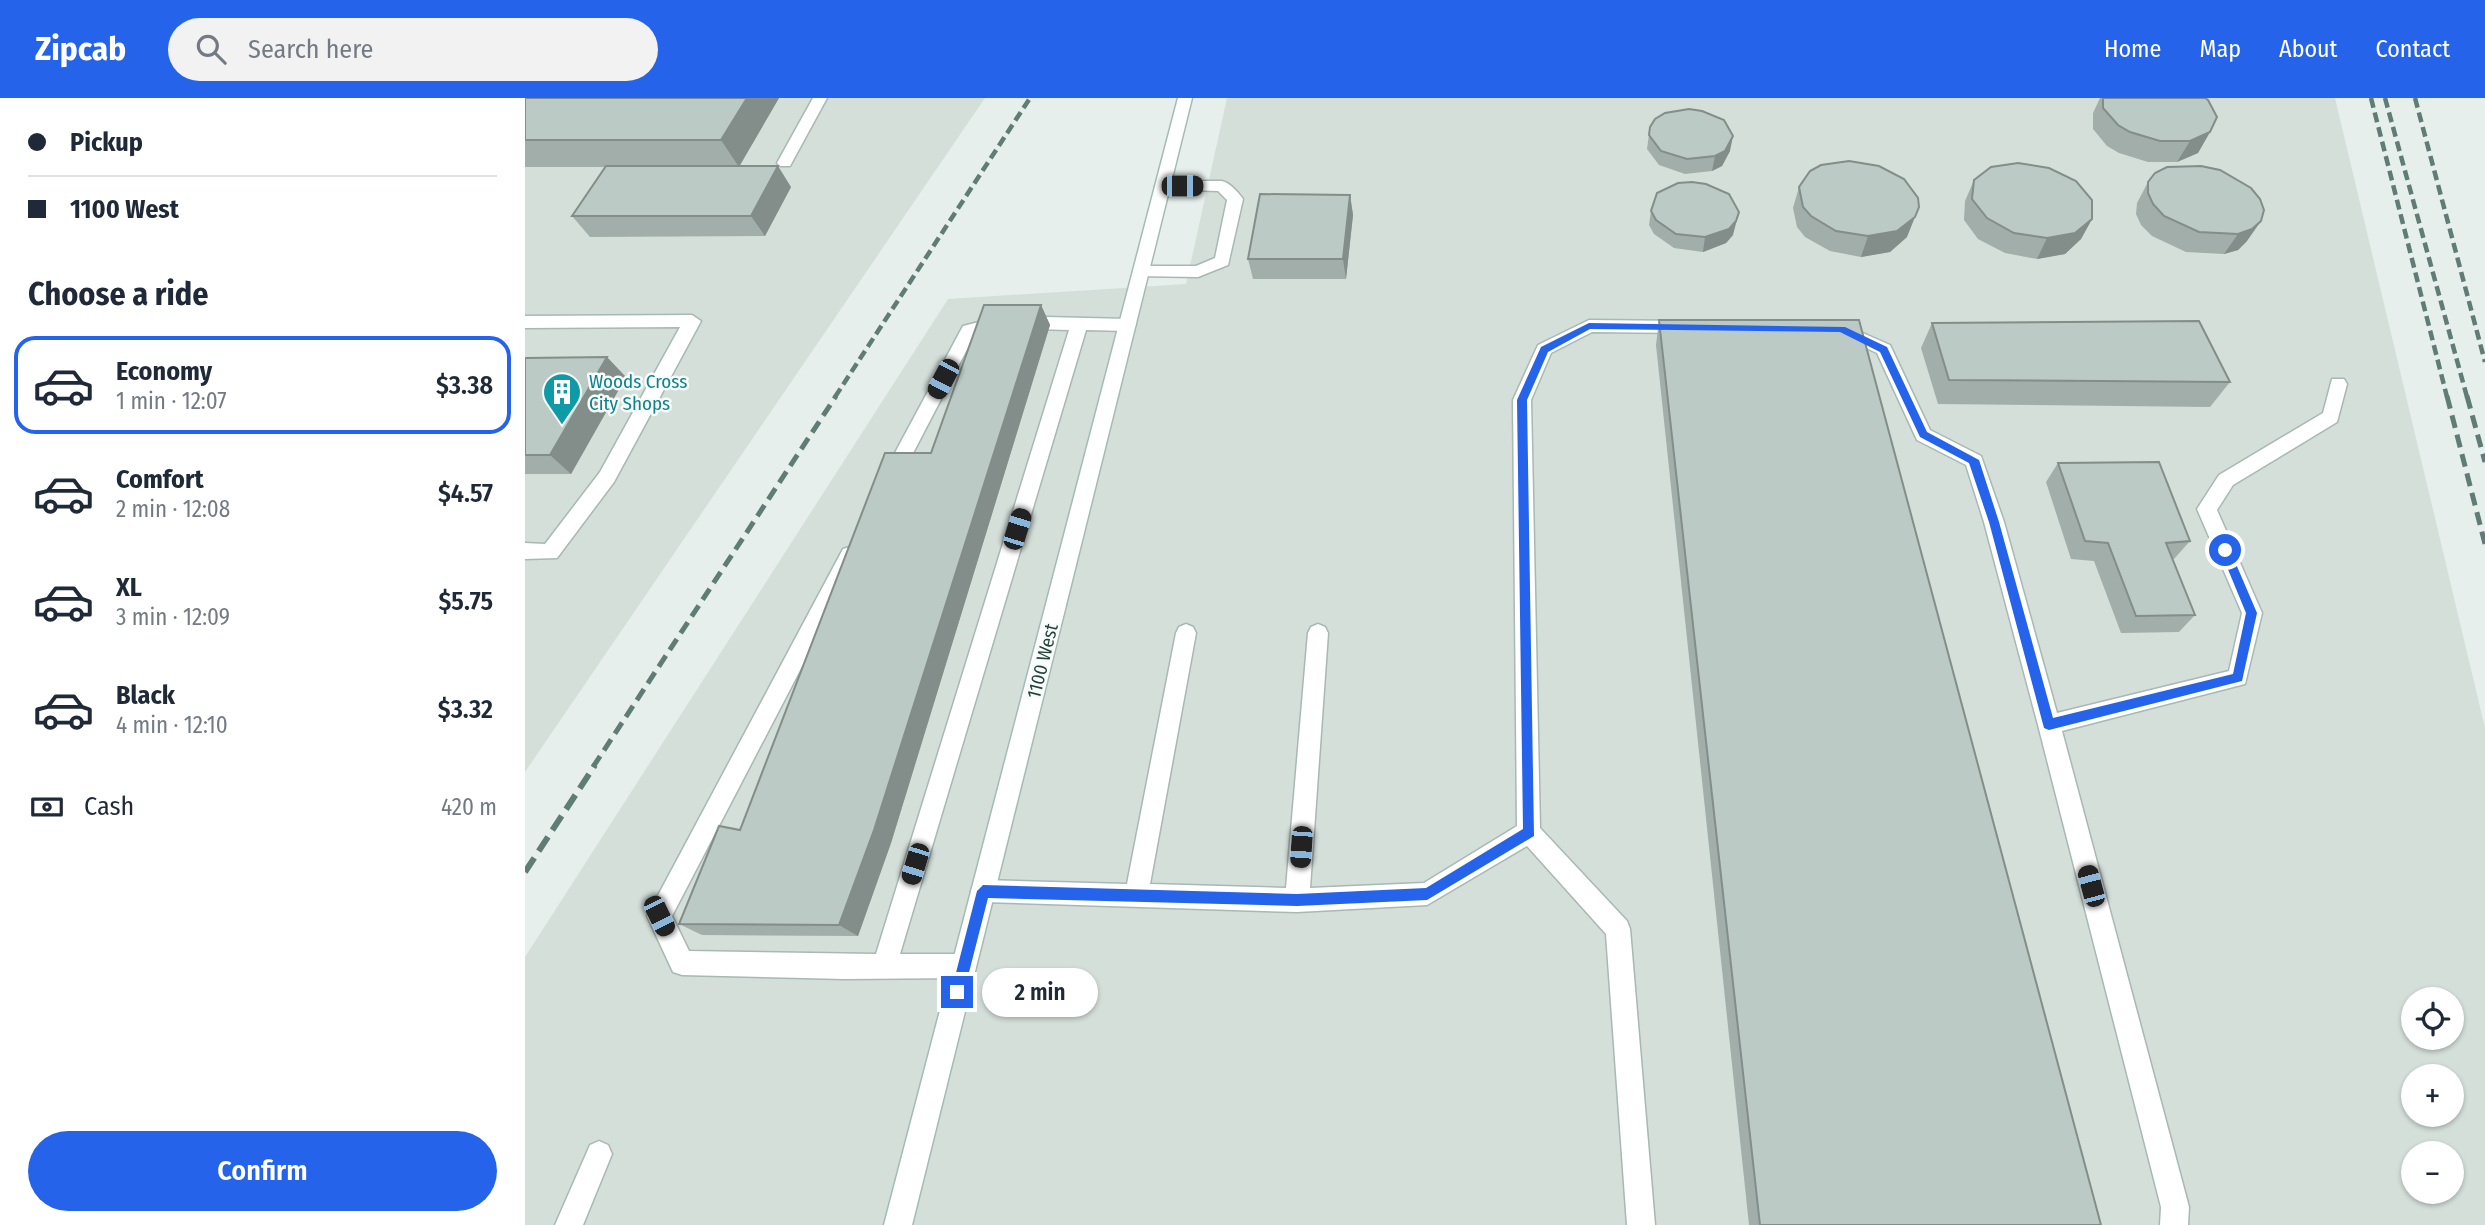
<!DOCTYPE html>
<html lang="en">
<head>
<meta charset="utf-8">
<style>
	body { margin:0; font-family:"Fira Sans Condensed",sans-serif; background:#f2f2f3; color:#1f2937; height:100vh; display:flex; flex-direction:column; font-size:26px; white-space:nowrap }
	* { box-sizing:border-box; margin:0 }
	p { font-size:23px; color:#747a83 }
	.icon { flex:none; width:38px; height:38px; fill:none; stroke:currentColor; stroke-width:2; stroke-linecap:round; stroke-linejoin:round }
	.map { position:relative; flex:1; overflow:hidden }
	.sheet { display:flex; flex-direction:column; background:#fff; width:525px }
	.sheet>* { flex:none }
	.hud { display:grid; align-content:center; height:154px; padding:0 28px; background:#fff }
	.tools { position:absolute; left:1876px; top:889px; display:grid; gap:14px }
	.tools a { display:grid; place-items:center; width:63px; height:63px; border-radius:50%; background:#fff; box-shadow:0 2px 5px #0004; font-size:35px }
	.end { position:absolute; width:32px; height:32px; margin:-16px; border:9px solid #2563eb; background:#fff; box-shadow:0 0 0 4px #fff }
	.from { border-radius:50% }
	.bubble { position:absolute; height:49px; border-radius:24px; background:#fff; box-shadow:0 2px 5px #0004; font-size:23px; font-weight:600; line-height:49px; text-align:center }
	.car { position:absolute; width:21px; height:42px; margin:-21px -10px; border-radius:9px; box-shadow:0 0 5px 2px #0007; background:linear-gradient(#222 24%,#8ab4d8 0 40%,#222 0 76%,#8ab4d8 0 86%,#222 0) }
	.hud b { display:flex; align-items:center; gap:24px; height:66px; font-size:26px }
	.hud b+b { border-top:2px solid #e0e1e3 }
	.hud i { width:18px; height:18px; background:#1f2937 }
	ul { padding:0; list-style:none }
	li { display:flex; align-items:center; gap:21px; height:98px; margin:0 14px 10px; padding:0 14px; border:4px solid transparent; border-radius:21px }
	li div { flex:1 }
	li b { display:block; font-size:26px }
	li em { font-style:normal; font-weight:600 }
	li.on { border-color:#2563eb }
	li>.icon { width:63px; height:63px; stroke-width:1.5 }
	h2 { padding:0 28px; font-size:32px; line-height:84px }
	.pay { display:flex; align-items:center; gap:18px; height:77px; padding:0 28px; font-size:26px }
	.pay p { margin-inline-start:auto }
	.primary-button { display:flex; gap:14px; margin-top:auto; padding:14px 28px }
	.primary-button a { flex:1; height:80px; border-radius:42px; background:#2563eb; color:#fff; font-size:28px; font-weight:600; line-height:80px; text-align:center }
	header { display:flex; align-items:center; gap:42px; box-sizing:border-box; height:98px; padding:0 35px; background:#2563eb; color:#fff }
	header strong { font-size:33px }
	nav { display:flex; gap:38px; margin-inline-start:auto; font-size:24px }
	.search { width:490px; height:63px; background:#f2f2f3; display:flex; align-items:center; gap:18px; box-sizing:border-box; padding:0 24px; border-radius:38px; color:#747a83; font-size:26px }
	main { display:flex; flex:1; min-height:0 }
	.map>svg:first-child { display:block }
	.built { fill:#d4dfda; fill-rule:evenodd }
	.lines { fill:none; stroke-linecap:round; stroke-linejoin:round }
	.lane-casing { stroke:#a8b8b2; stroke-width:3 }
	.secondary-casing { stroke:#a4bbb3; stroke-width:3 }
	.lane { fill:#fff; fill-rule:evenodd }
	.secondary { fill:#fff; fill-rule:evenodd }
	.rail-far2 { stroke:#5f7d75; stroke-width:4.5; stroke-dasharray:10 5; stroke-linecap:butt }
	.rail-far1 { stroke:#5f7d75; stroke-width:5; stroke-dasharray:13 7; stroke-linecap:butt }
	.rail { stroke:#5f7d75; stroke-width:6; stroke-dasharray:17 8; stroke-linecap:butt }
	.wall { fill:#a1aea9 }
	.shaded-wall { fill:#838d89 }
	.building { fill:#bbcac4; stroke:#838d89; stroke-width:2 }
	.route { fill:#2563eb }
	.labels { text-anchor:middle; stroke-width:5; stroke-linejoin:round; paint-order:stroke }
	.culture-label { font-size:19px; fill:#0d838f; stroke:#f7fbf9; text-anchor:start }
	.street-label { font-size:19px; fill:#24423a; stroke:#f7fbf9 }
</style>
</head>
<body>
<header>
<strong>Zipcab</strong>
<div class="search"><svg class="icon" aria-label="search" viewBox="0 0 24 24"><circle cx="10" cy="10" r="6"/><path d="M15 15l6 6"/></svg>Search here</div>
<nav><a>Home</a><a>Map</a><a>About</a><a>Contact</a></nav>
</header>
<main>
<section class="sheet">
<div class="hud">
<b><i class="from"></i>Pickup</b>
<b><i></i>1100 West</b>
</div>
<h2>Choose a ride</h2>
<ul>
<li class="on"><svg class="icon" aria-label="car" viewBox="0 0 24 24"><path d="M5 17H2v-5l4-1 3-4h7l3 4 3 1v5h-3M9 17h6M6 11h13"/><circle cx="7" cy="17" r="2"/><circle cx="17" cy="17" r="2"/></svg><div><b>Economy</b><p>1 min · 12:07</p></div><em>$3.38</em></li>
<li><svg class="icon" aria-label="car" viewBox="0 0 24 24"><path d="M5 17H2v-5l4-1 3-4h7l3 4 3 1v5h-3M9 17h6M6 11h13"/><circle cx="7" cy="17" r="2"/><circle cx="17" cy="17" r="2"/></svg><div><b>Comfort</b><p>2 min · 12:08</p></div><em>$4.57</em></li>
<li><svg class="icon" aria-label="car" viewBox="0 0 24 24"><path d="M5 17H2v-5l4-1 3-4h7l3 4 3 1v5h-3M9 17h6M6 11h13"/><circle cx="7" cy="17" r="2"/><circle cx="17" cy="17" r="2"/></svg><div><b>XL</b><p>3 min · 12:09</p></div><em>$5.75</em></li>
<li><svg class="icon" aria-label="car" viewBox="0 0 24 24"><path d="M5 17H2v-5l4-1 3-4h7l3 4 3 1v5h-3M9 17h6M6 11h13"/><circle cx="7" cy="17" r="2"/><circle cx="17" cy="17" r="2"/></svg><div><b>Black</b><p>4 min · 12:10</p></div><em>$3.32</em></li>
</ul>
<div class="pay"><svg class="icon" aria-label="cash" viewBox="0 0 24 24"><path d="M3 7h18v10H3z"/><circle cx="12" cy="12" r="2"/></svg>Cash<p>420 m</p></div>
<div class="primary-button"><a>Confirm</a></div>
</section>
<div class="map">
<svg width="1960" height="1127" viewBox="0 0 1960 1127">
	<rect width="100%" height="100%" fill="#e6efeb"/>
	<!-- built -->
	<path class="built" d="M0 0H460L0 674Z
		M702 0H1810L1960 630V1127H0V859L423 201 661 186ZM1888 901H1927V940H1888ZM1888 978H1927V1017H1888ZM1888 1055H1927V1094H1888Z"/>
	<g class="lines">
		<defs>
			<path id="lane" d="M288 0H302L265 68H255L252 65Z
				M638 83H697C705 85 713 94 718 101L703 167 673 179 610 178 608 174 616 168H671L690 160 702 102 693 93 633 91 630 88Z
				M167 217 176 223 89 384 32 460 0 461V445L20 446 75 374 155 229 0 230V218Z
				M477 218 602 221 611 227 602 233 561 232 375 856H439L448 859 451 868 448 877 439 880 319 881 157 877 148 874 122 818 318 451 325 449 332 451 335 457 147 818 164 853 351 856 544 232 477 230 450 236 373 384 366 386 359 384 357 379 438 228Z
				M1064 222 1161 223 1170 229 1161 235 1067 234 1026 255 1006 302 1015 730 1102 823 1105 831 1130 1127H1102L1081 836 1002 748 902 807 772 814 458 804 450 801 446 793 450 785 458 782 602 786 651 535 654 529 661 526 668 529 671 535 625 786 761 790 783 535 786 529 793 526 800 529 803 535 785 790 899 785 992 728 988 302 1013 247Z
				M1315 225 1365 247 1405 332 1456 358 1479 424 1532 615 1704 573 1717 515 1672 411 1694 377 1798 315 1807 281H1819L1822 286 1812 324 1708 387 1692 412 1737 515 1720 586 1537 633 1664 1109 1663 1127H1635L1636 1109 1513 627 1459 424 1441 367 1392 342 1352 255 1309 235 1306 231 1309 227Z
				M74 1043 83 1047 87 1056 58 1127H30L65 1047Z"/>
			<path id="secondary" d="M653 0H667L387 1127H359Z"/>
		</defs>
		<!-- lane casing -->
		<use href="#lane" class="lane-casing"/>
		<!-- secondary casing -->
		<use href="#secondary" class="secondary-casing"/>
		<!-- lane -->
		<use href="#lane" class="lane"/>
		<!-- secondary -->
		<use href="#secondary" class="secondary"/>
		<!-- rail-far2 -->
		<path class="rail-far2" d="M1846 0 1922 299
			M1860 0 1942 299
			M1890 0 1960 264
			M310 299 505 0"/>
		<!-- rail-far1 -->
		<path class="rail-far1" d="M1922 298 1960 446
			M1942 298 1960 364
			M68 669 311 298"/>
		<!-- rail -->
		<path class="rail" d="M0 774 70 667"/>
	</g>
	<!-- wall -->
	<path class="wall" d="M0 0H254L214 68 266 89 240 138 65 139 47 118 81 69H0Z
		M1575 0H1680L1685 34 1673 55 1652 64H1623L1594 55 1582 48 1568 31V15Z
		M1125 29 1205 53 1197 68 1187 73 1160 76 1134 67 1122 51Z
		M1449 82 1567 121 1556 141 1540 156 1512 161 1480 155 1453 141 1439 122 1440 103Z
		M1623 84 1726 90 1722 143 1713 152 1699 156 1661 154 1627 138 1616 127 1611 116 1612 105Z
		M1274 89 1382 139 1365 154 1336 159 1305 153 1280 139 1272 129 1268 110Z
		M825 97 828 117 821 181H728L723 161Z
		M1126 113 1208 137 1201 145 1178 154 1149 150 1129 136 1124 127Z
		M516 207 525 227 366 745 333 838 177 837 154 826 215 732 406 355Z
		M1134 222 1576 1127H1224L1131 247Z
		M1407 225 1705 284 1685 309 1413 306 1396 250Z
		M0 260 101 279 46 376H0Z
		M1533 365 1665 443 1649 461H1648L1670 517 1654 534 1596 535 1569 463 1546 461 1521 384Z"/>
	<!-- shaded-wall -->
	<path class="shaded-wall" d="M222 0H254L214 69 196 42Z
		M1685 34 1673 55 1652 64 1665 43Z
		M1208 38 1205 53 1197 68 1187 73 1190 58Z
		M253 68 266 89 240 138 226 118Z
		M825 97 828 117 821 181 818 161Z
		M1214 114 1208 137 1201 145 1178 154 1180 139Z
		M1390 119 1382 139 1365 154 1336 159 1343 138Z
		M1567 121 1556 141 1540 156 1512 161 1522 140Z
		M1736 123 1722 143 1713 152 1699 156 1713 136Z
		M516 207 525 227 366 745 333 838 314 827Z
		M82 259 101 279 46 376 25 357Z"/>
	<!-- building -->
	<path class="building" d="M0 0H222L196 42H0Z
		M1578 0H1680L1683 2 1692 19 1685 34 1665 43H1635L1605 34 1593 27 1578 10Z
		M1164 11 1177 13 1199 22 1208 38 1200 53 1190 58 1162 61 1136 53 1124 37 1125 29 1130 21 1140 15Z
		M1324 63 1354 68 1379 81 1393 100 1394 109 1390 119 1372 133 1343 138 1311 133 1286 118 1278 109 1274 89 1285 73 1296 67Z
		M1493 65 1524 70 1551 83 1567 102V121L1550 135 1522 140 1489 135 1462 120 1447 101 1449 82 1466 69Z
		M81 68H253L226 118H47Z
		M1676 68 1695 72 1726 90 1735 101 1739 112 1736 123 1727 131 1713 136 1674 134 1639 118 1628 106 1623 95V84L1630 75 1642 69Z
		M1167 84 1181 86 1204 96 1214 114 1211 123 1204 131 1180 139 1151 136 1131 122 1126 113 1132 95 1153 85Z
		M735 96 825 97 818 161H723Z
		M459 207H516L349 732 314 827 154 826 194 728 215 732 360 355H406Z
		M1134 222H1334L1576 1127H1235Z
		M1674 223 1705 284 1424 282 1407 225Z
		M82 259 25 357H0V260Z
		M1634 364 1665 443 1641 445 1670 517 1611 518 1583 445 1560 443 1533 365Z"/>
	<!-- route -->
	<path class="route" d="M1064 225 1320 229 1362 249 1402 334 1454 362 1474 424 1528 620 1708 576 1721 515 1695 452 1700 448 1705 452 1732 515 1717 583 1524 632 1519 630 1464 424 1444 365 1395 339 1355 254 1315 234 1065 231 1023 254 1002 302 1009 738 902 802 772 808 463 800 439 894 437 899H428L426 894 452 793 458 787 772 796 901 790 998 731 992 302 1016 249Z"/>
	<!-- icons -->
	<defs>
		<symbol id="building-pin" viewBox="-11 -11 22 30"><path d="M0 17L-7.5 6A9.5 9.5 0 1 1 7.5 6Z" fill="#0f9aa8" stroke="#f7fbf9"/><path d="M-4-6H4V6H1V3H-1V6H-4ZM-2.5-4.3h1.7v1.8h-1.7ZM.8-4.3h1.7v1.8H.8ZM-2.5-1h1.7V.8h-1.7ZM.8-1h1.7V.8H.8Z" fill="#fff"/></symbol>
	</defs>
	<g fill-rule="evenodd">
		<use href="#building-pin" x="15" y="272" width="44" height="60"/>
	</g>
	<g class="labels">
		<!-- culture labels -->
		<g class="culture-label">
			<text x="64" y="290">Woods Cross<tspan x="64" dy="22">City Shops</tspan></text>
		</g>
		<!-- street labels -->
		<g class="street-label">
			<text transform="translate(517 563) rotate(-76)" y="7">1100 West</text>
		</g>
	</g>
</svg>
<div class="tools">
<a><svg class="icon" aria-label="locate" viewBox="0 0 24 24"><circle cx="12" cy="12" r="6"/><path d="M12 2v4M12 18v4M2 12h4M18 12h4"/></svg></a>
<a>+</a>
<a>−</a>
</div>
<i class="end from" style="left:1700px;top:452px"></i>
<i class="end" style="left:432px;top:894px"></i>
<div class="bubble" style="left:457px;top:870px;width:116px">2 min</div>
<i class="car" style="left:657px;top:88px;rotate:90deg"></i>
<i class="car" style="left:418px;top:281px;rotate:208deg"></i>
<i class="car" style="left:492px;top:431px;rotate:17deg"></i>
<i class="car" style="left:776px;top:749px;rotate:184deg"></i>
<i class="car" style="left:390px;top:766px;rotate:197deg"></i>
<i class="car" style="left:1566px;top:788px;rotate:345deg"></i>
<i class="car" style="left:134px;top:818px;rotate:154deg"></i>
</div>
</main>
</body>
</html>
